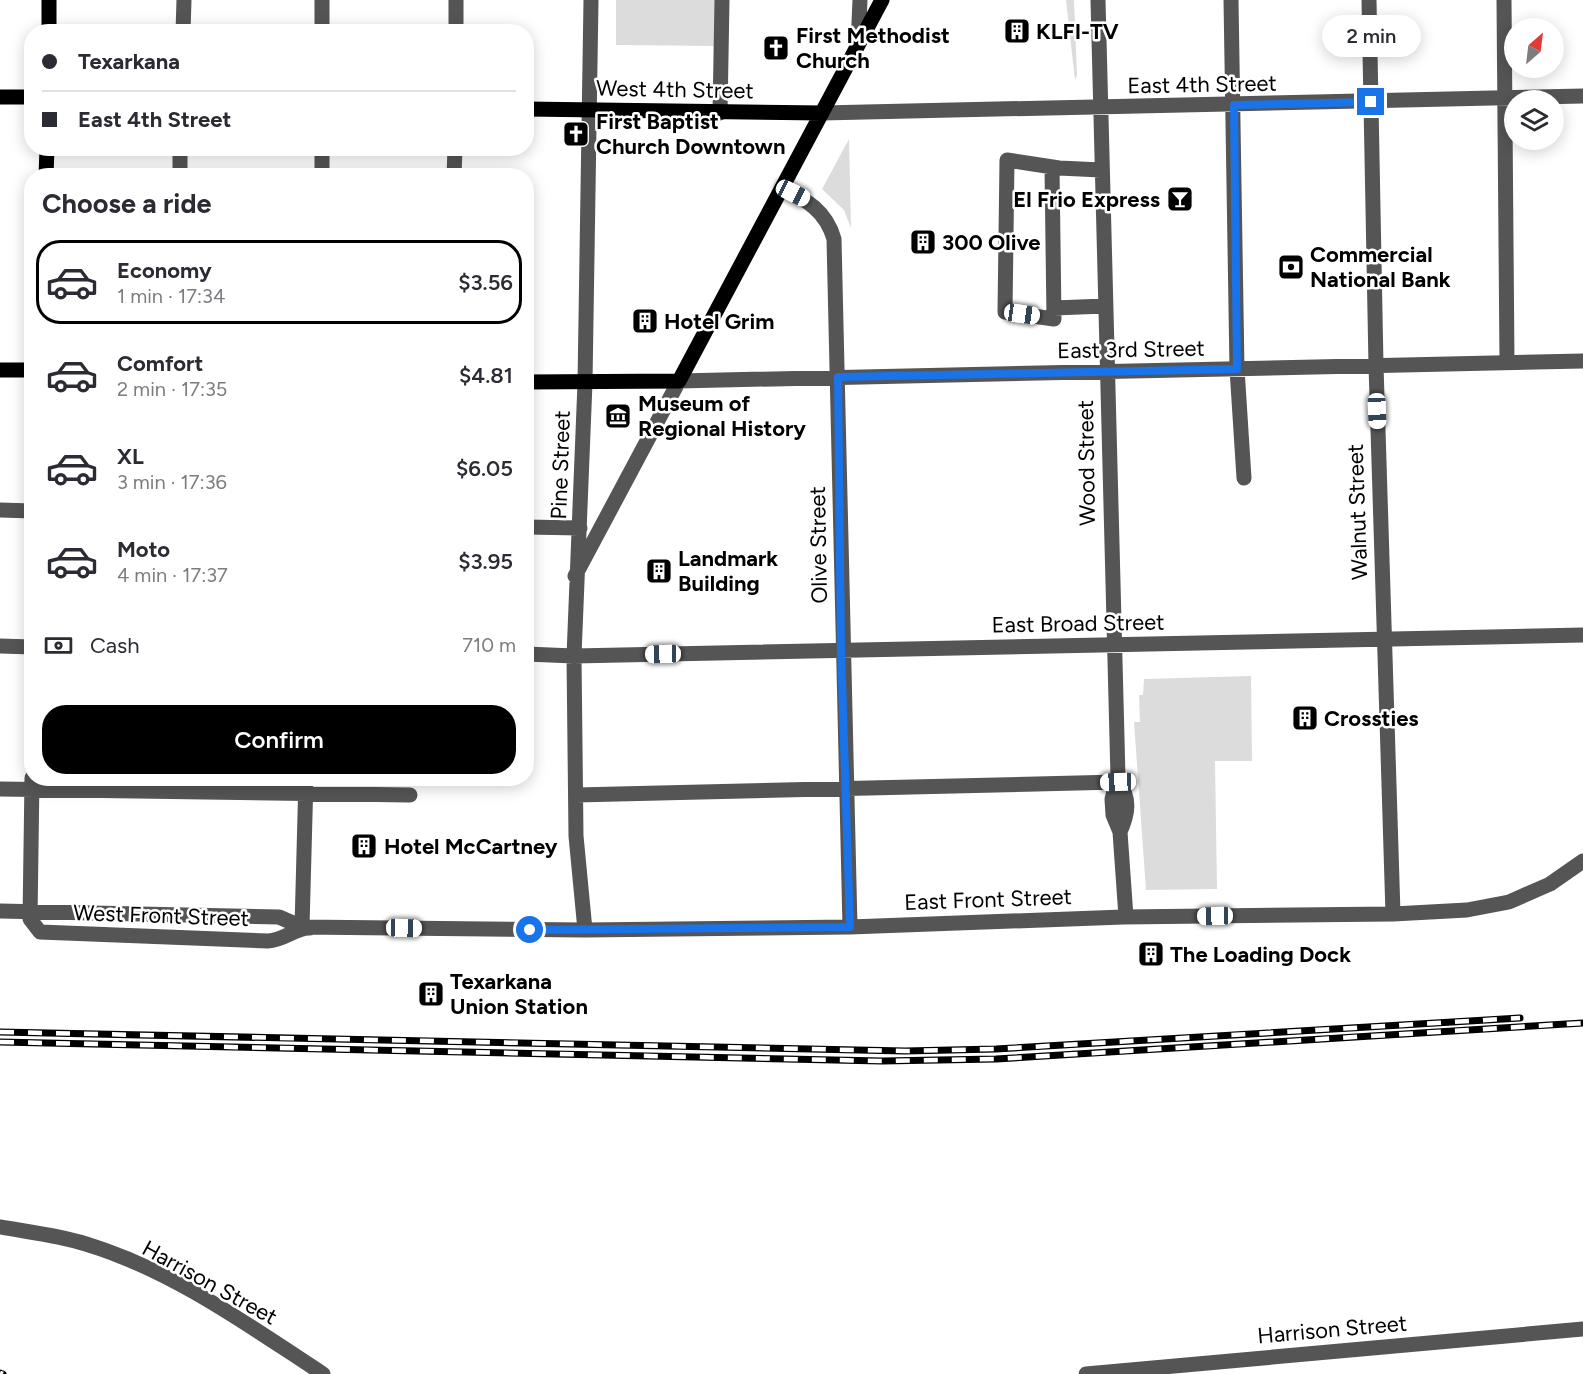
<!DOCTYPE html>
<html lang="en">
<head>
<meta charset="utf-8">
<style>
	body { margin:0; font-family:Figtree,sans-serif; background:#f2f2f3; color:#2b2b33; height:100vh; display:flex; flex-direction:column; font-size:22px; white-space:nowrap }
	* { box-sizing:border-box; margin:0 }
	p { font-size:20px; color:#7c7c81 }
	.icon { flex:none; width:33px; height:33px; fill:none; stroke:currentColor; stroke-width:2; stroke-linecap:round; stroke-linejoin:round }
	.map { position:relative; flex:1; overflow:hidden }
	.details { position:absolute; left:24px; top:168px; width:510px; height:618px; display:flex; flex-direction:column; background:#fff; border-radius:24px; box-shadow:0 3px 15px #0003 }
	.details>* { flex:none }
	.hud { position:absolute; left:24px; top:24px; width:510px; height:132px; border-radius:24px; box-shadow:0 3px 15px #0003; display:grid; align-content:center; height:132px; padding:0 18px; background:#fff }
	.needle { width:39px; rotate:28deg }
	.fabs { position:absolute; left:1504px; top:18px; display:grid; gap:12px }
	.fabs a { display:grid; place-items:center; width:60px; height:60px; border-radius:50%; background:#fff; box-shadow:0 3px 15px #0003; font-size:30px }
	.end { position:absolute; width:27px; height:27px; margin:-14px; border:8px solid #1a73e8; background:#fff; box-shadow:0 0 0 3px #fff }
	.from { border-radius:50% }
	.bubble { position:absolute; height:42px; border-radius:21px; background:#fff; box-shadow:0 3px 15px #0003; font-size:20px; font-weight:600; line-height:42px; text-align:center }
	.car { position:absolute; width:18px; height:36px; margin:-18px -9px; border-radius:8px; box-shadow:0 0 4px 2px #0007; background:linear-gradient(#fff 24%,#345 0 40%,#fff 0 76%,#345 0 86%,#fff 0) }
	.hud b { display:flex; align-items:center; gap:21px; height:57px; font-size:22px }
	.hud b+b { border-top:2px solid #e1e1e2 }
	.hud i { width:15px; height:15px; background:#2b2b33 }
	ul { padding:0; list-style:none }
	li { display:flex; align-items:center; gap:18px; height:84px; margin:0 12px 9px; padding:0 6px; border:3px solid transparent; border-radius:24px }
	li div { flex:1 }
	li b { display:block; font-size:22px }
	li em { font-style:normal; font-weight:600 }
	li.active { border-color:#000 }
	li>.icon { width:54px; height:54px; stroke-width:1.5 }
	h2 { padding:0 18px; font-size:27px; line-height:72px }
	.pay { display:flex; align-items:center; gap:15px; height:66px; padding:0 18px; font-size:22px }
	.pay p { margin-inline-start:auto }
	.action { display:flex; gap:12px; margin-top:auto; padding:12px 18px }
	.action a { flex:1; height:69px; border-radius:24px; background:#000; color:#fff; font-size:24px; font-weight:600; line-height:69px; text-align:center }
	.map>svg:first-child { display:block }
	.green { fill:#dcdcdc }
	.lines { fill:none; stroke-linecap:round; stroke-linejoin:round }
	.minor { stroke:#555; stroke-width:15 }
	.major { stroke:#000; stroke-width:15 }
	.rail-casing { stroke:#000; stroke-width:7 }
	.rail { stroke:#fff; stroke-width:4.5; stroke-dasharray:14; stroke-linecap:butt }
	.route { stroke:#1a73e8; stroke-width:8 }
	.labels { text-anchor:middle; stroke-width:5; stroke-linejoin:round; paint-order:stroke }
	.poi-label { font-size:22px; font-weight:bold; fill:#000; stroke:#fff; text-anchor:start }
	.street-label { font-size:22px; fill:#000; stroke:#fff }
</style>
</head>
<body>
<div class="map">
<svg width="1583" height="1374" viewBox="0 0 1583 1374">
	<rect width="100%" height="100%" fill="#fff"/>
	<!-- green -->
	<path class="green" d="M616 0H719L718 46 616 45Z
		M1066 0H1074L1077 75 1075 80Z
		M849 139 851 228 844 210 822 189Z
		M1251 676 1252 761H1215L1217 889 1146 890 1134 722H1140L1139 695H1143L1144 679Z"/>
	<g class="lines">
		<!-- minor -->
		<path class="minor" d="M1098 0 1118 777 1112 799 1113 815 1120 832 1126 917
			M1231 0 1237 369 1244 478
			M1369 0 1376 365 1393 914
			M1504 0 1507 362
			M183 32 184 0
			M322 32V0
			M456 32V0
			M858 45 860 0
			M720 113 722 0
			M822 113 1583 96
			M322 148V176
			M1052 167 1054 319 1005 312 1007 160 1059 168 1101 170
			M180 176V148
			M454 176 455 148
			M782 188C807 200 826 211 834 239L850 927
			M1054 308 1105 306
			M0 510 32 511
			M526 527 580 528
			M575 576 679 381 1583 361
			M0 646 32 647
			M526 654 574 656 1583 635
			M32 778 30 919 40 932 268 941C285 940 297 927 310 928
			M1118 782C1131 798 1128 814 1120 832
			M0 789 410 795
			M576 795 1118 782
			M0 911 279 917 302 927 585 930 850 927 1123 917 1393 914 1467 910 1509 902 1550 884 1583 861
			M302 927 306 778
			M585 930 576 836 574 656 585 383 591 0
			M0 1227C28 1232 58 1235 86 1244 172 1270 248 1325 323 1374
			M1086 1374 1583 1329"/>
		<!-- major -->
		<path class="major" d="M49 32V0
			M0 97H32
			M526 109 822 113
			M46 176 47 148
			M0 370H32
			M526 382 679 381 882 0"/>
		<defs>
			<path id="rail" d="M0 1032 905 1051 996 1049 1520 1018
				M0 1042 882 1061 996 1059 1583 1023
				M0 1373 3 1374"/>
		</defs>
		<!-- rail casing -->
		<use href="#rail" class="rail-casing"/>
		<!-- rail -->
		<use href="#rail" class="rail"/>
	</g>
	<g class="lines">
		<!-- route -->
		<path class="route" d="M530 930 850 927 841 650 838 377 1237 369 1234 105 1371 102"/>
	</g>
	<!-- icons -->
	<defs>
		<symbol id="building-square" viewBox="-11 -11 22 22"><rect x="-9" y="-9" width="18" height="18" rx="4" fill="#000" stroke="#fff"/><path d="M-4-6H4V6H1V3H-1V6H-4ZM-2.5-4.3h1.7v1.8h-1.7ZM.8-4.3h1.7v1.8H.8ZM-2.5-1h1.7V.8h-1.7ZM.8-1h1.7V.8H.8Z" fill="#fff"/></symbol>
		<symbol id="church-square" viewBox="-11 -11 22 22"><rect x="-9" y="-9" width="18" height="18" rx="4" fill="#000" stroke="#fff"/><path d="M-1.2-6h2.4v3.5h3.3v2.4h-3.3V6h-2.4V-.1h-3.3v-2.4h3.3Z" fill="#fff"/></symbol>
		<symbol id="bar-square" viewBox="-11 -11 22 22"><rect x="-9" y="-9" width="18" height="18" rx="4" fill="#000" stroke="#fff"/><path d="M-6-5H6L.8 .8V4.5H3.5V6h-7V4.5H-.8V.8Z" fill="#fff"/></symbol>
		<symbol id="bank-square" viewBox="-11 -11 22 22"><rect x="-9" y="-9" width="18" height="18" rx="4" fill="#000" stroke="#fff"/><path d="M-6-4H6V4H-6ZM0-2.3a2.3 2.3 0 1 0 0 4.6a2.3 2.3 0 1 0 0-4.6Z" fill="#fff"/></symbol>
		<symbol id="museum-square" viewBox="-11 -11 22 22"><rect x="-9" y="-9" width="18" height="18" rx="4" fill="#000" stroke="#fff"/><path d="M0-6L6-3V-2H-6V-3ZM-5-1h2V3h-2ZM-1-1h2V3h-2ZM3-1h2V3H3ZM-6 4H6V6H-6Z" fill="#fff"/></symbol>
	</defs>
	<g fill-rule="evenodd">
		<use href="#building-square" x="1002" y="16" width="30" height="30"/>
		<use href="#church-square" x="761" y="33" width="30" height="30"/>
		<use href="#church-square" x="561" y="119" width="30" height="30"/>
		<use href="#bar-square" x="1165" y="184" width="30" height="30"/>
		<use href="#building-square" x="908" y="227" width="30" height="30"/>
		<use href="#bank-square" x="1276" y="252" width="30" height="30"/>
		<use href="#building-square" x="630" y="306" width="30" height="30"/>
		<use href="#museum-square" x="603" y="401" width="30" height="30"/>
		<use href="#building-square" x="644" y="556" width="30" height="30"/>
		<use href="#building-square" x="1290" y="703" width="30" height="30"/>
		<use href="#building-square" x="349" y="831" width="30" height="30"/>
		<use href="#building-square" x="1136" y="939" width="30" height="30"/>
		<use href="#building-square" x="416" y="979" width="30" height="30"/>
	</g>
	<g class="labels">
		<!-- poi labels -->
		<g class="poi-label">
			<text x="1036" y="39">KLFI-TV</text>
			<text x="796" y="43">First Methodist<tspan x="796" dy="25">Church</tspan></text>
			<text x="596" y="129">First Baptist<tspan x="596" dy="25">Church Downtown</tspan></text>
			<text x="1160" y="207" text-anchor="end">El Frio Express</text>
			<text x="942" y="250">300 Olive</text>
			<text x="1310" y="262">Commercial<tspan x="1310" dy="25">National Bank</tspan></text>
			<text x="664" y="329">Hotel Grim</text>
			<text x="638" y="411">Museum of<tspan x="638" dy="25">Regional History</tspan></text>
			<text x="678" y="566">Landmark<tspan x="678" dy="25">Building</tspan></text>
			<text x="1324" y="726">Crossties</text>
			<text x="384" y="854">Hotel McCartney</text>
			<text x="1170" y="962">The Loading Dock</text>
			<text x="450" y="989">Texarkana<tspan x="450" dy="25">Union Station</tspan></text>
		</g>
		<!-- street labels -->
		<g class="street-label">
			<text transform="translate(1202 84) rotate(-1)" y="8">East 4th Street</text>
			<text transform="translate(675 89) rotate(1)" y="8">West 4th Street</text>
			<text transform="translate(1131 349) rotate(-1)" y="8">East 3rd Street</text>
			<text transform="translate(1086 463) rotate(-91)" y="8">Wood Street</text>
			<text transform="translate(560 465) rotate(-88)" y="8">Pine Street</text>
			<text transform="translate(1357 512) rotate(-92)" y="8">Walnut Street</text>
			<text transform="translate(818 545) rotate(-91)" y="8">Olive Street</text>
			<text transform="translate(1078 623) rotate(-1)" y="8">East Broad Street</text>
			<text transform="translate(988 899) rotate(-2)" y="8">East Front Street</text>
			<text transform="translate(161 915) rotate(2)" y="8">West Front Street</text>
			<text transform="translate(210 1282) rotate(29)" y="8">Harrison Street</text>
			<text transform="translate(1332 1329) rotate(-5)" y="8">Harrison Street</text>
		</g>
	</g>
</svg>
<div class="fabs">
<a><svg class="needle" viewBox="-14 -14 28 28"><path d="M0-13l5 13h-10z" fill="#e53935"/><path d="M0 13l5-13h-10z" fill="#7c7c81"/></svg></a>
<a><svg class="icon" aria-label="layers" viewBox="0 0 24 24"><path d="M12 4l9 5-9 5-9-5zM3 14l9 5 9-5"/></svg></a>
</div>
<i class="end from" style="left:530px;top:930px"></i>
<i class="end" style="left:1371px;top:102px"></i>
<div class="bubble" style="left:1322px;top:15px;width:99px">2 min</div>
<i class="car" style="left:793px;top:193px;rotate:117deg"></i>
<i class="car" style="left:1022px;top:314px;rotate:98deg"></i>
<i class="car" style="left:1377px;top:411px;rotate:178deg"></i>
<i class="car" style="left:663px;top:654px;rotate:269deg"></i>
<i class="car" style="left:1118px;top:782px;rotate:268deg"></i>
<i class="car" style="left:1215px;top:916px;rotate:269deg"></i>
<i class="car" style="left:404px;top:928px;rotate:91deg"></i>
<div class="hud">
<b><i class="from"></i>Texarkana</b>
<b><i></i>East 4th Street</b>
</div>
<section class="details">
<h2>Choose a ride</h2>
<ul>
<li class="active"><svg class="icon" aria-label="car" viewBox="0 0 24 24"><path d="M5 17H2v-5l4-1 3-4h7l3 4 3 1v5h-3M9 17h6M6 11h13"/><circle cx="7" cy="17" r="2"/><circle cx="17" cy="17" r="2"/></svg><div><b>Economy</b><p>1 min · 17:34</p></div><em>$3.56</em></li>
<li><svg class="icon" aria-label="car" viewBox="0 0 24 24"><path d="M5 17H2v-5l4-1 3-4h7l3 4 3 1v5h-3M9 17h6M6 11h13"/><circle cx="7" cy="17" r="2"/><circle cx="17" cy="17" r="2"/></svg><div><b>Comfort</b><p>2 min · 17:35</p></div><em>$4.81</em></li>
<li><svg class="icon" aria-label="car" viewBox="0 0 24 24"><path d="M5 17H2v-5l4-1 3-4h7l3 4 3 1v5h-3M9 17h6M6 11h13"/><circle cx="7" cy="17" r="2"/><circle cx="17" cy="17" r="2"/></svg><div><b>XL</b><p>3 min · 17:36</p></div><em>$6.05</em></li>
<li><svg class="icon" aria-label="car" viewBox="0 0 24 24"><path d="M5 17H2v-5l4-1 3-4h7l3 4 3 1v5h-3M9 17h6M6 11h13"/><circle cx="7" cy="17" r="2"/><circle cx="17" cy="17" r="2"/></svg><div><b>Moto</b><p>4 min · 17:37</p></div><em>$3.95</em></li>
</ul>
<div class="pay"><svg class="icon" aria-label="cash" viewBox="0 0 24 24"><path d="M3 7h18v10H3z"/><circle cx="12" cy="12" r="2"/></svg>Cash<p>710 m</p></div>
<div class="action"><a>Confirm</a></div>
</section>
</div>
</body>
</html>
